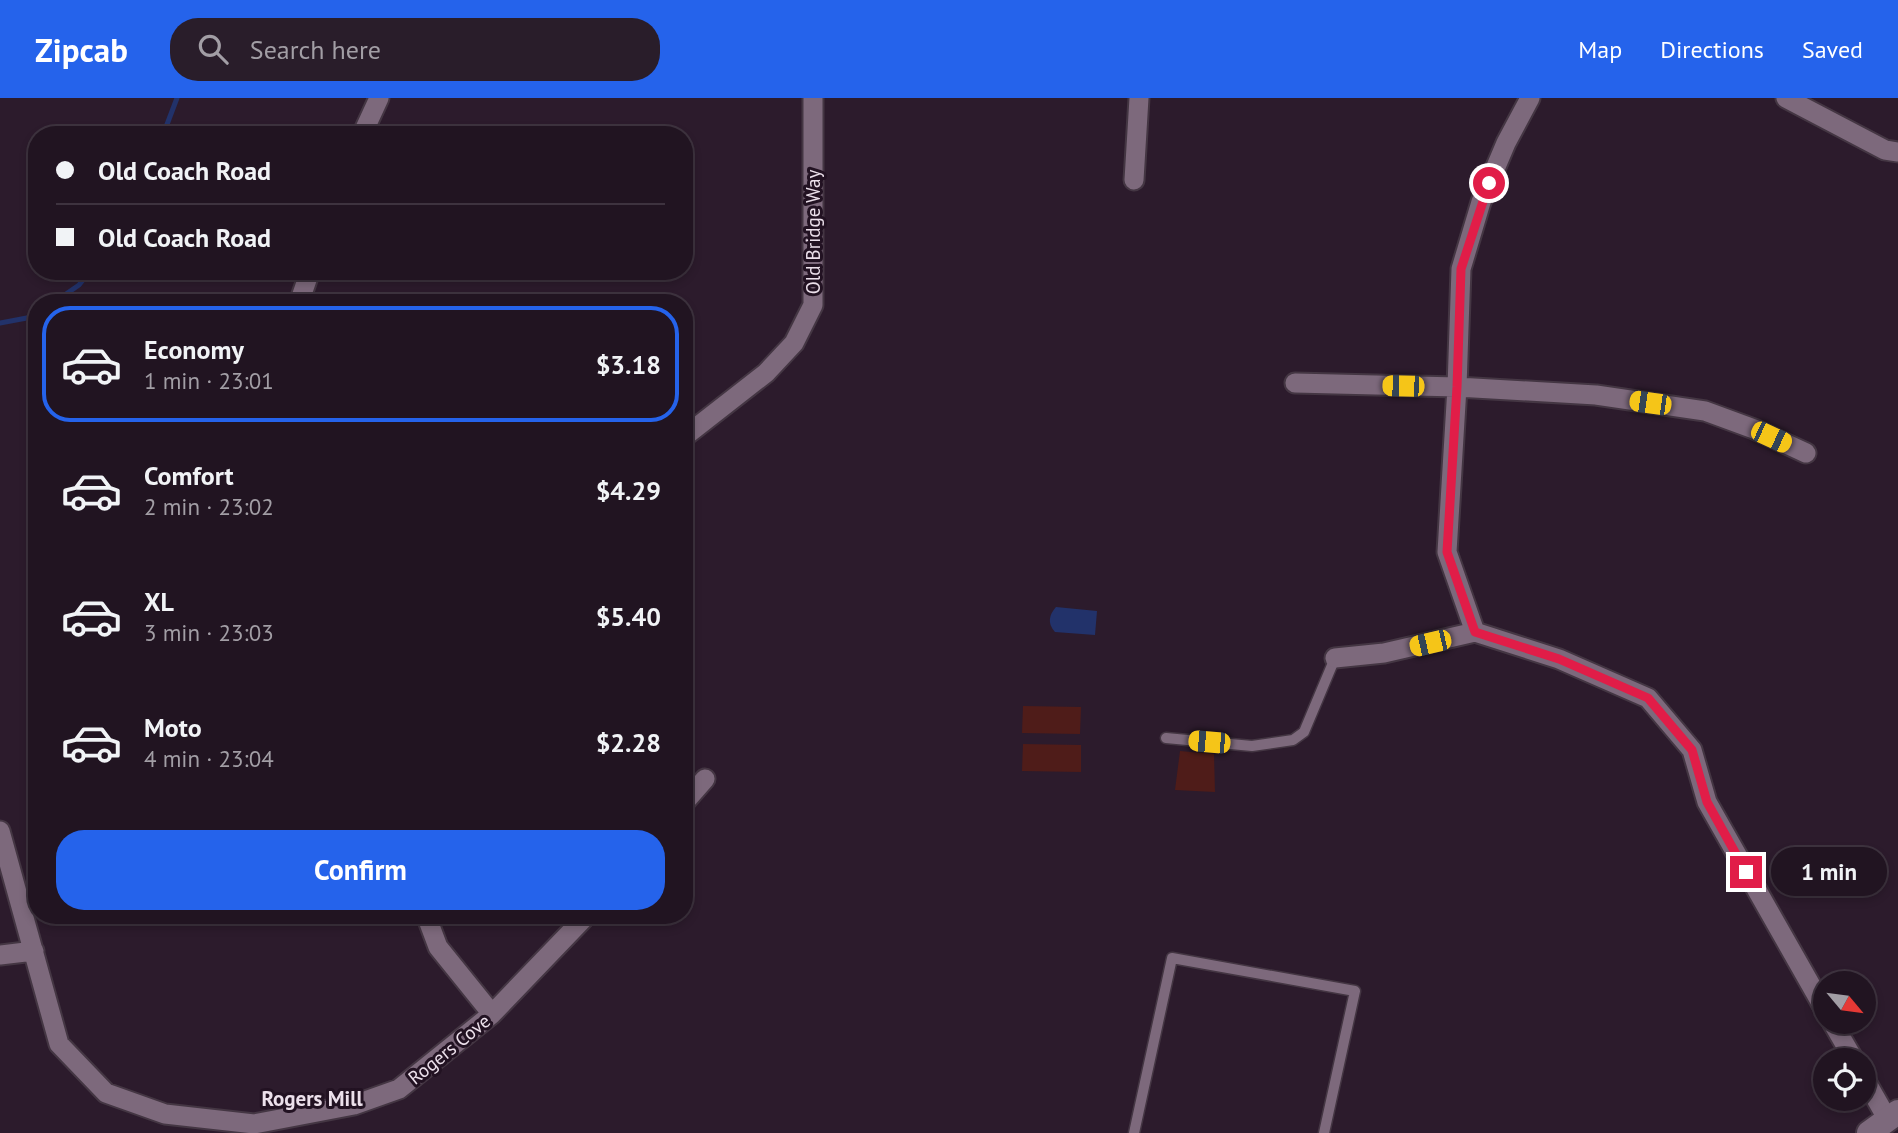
<!DOCTYPE html>
<html lang="en">
<head>
<meta charset="utf-8">
<style>
	body { margin:0; font-family:"PT Sans",sans-serif; background:#291d2a; color:#f1f3f6; height:100vh; display:flex; flex-direction:column; font-size:26px; white-space:nowrap }
	* { box-sizing:border-box; margin:0 }
	p { font-size:23px; color:#a29ea5 }
	.icon { flex:none; width:38px; height:38px; fill:none; stroke:currentColor; stroke-width:2; stroke-linecap:round; stroke-linejoin:round }
	.map { position:relative; flex:1; overflow:hidden }
	.side { position:absolute; left:28px; top:196px; width:665px; height:630px; display:flex; flex-direction:column; background:#211421; border-radius:28px; box-shadow:0 4px 10px #0003,0 0 0 2px #3e333f }
	.side>* { flex:none }
	.banner { position:absolute; left:28px; top:28px; width:665px; height:154px; border-radius:28px; box-shadow:0 4px 10px #0003,0 0 0 2px #3e333f; display:grid; align-content:center; height:154px; padding:0 28px; background:#211421 }
	.needle { width:46px; rotate:119deg }
	.fabs { position:absolute; left:1813px; top:873px; display:grid; gap:14px }
	.fabs a { display:grid; place-items:center; width:63px; height:63px; border-radius:50%; background:#211421; box-shadow:0 4px 10px #0003,0 0 0 2px #3e333f; font-size:35px }
	.end { position:absolute; width:32px; height:32px; margin:-16px; border:9px solid #e11d48; background:#fff; box-shadow:0 0 0 4px #fff }
	.from { border-radius:50% }
	.bubble { position:absolute; height:49px; border-radius:24px; background:#211421; box-shadow:0 4px 10px #0003,0 0 0 2px #3e333f; font-size:23px; font-weight:800; line-height:49px; text-align:center }
	.car { position:absolute; width:21px; height:42px; margin:-21px -10px; border-radius:9px; box-shadow:0 0 5px 2px #0007; background:linear-gradient(#f5c518 24%,#345 0 40%,#f5c518 0 76%,#345 0 86%,#f5c518 0) }
	.banner b { display:flex; align-items:center; gap:24px; height:66px; font-size:26px }
	.banner b+b { border-top:2px solid #3e333f }
	.banner i { width:18px; height:18px; background:#f1f3f6 }
	ul { padding:12px 0 0; list-style:none }
	li { display:flex; align-items:center; gap:21px; height:116px; margin:0 14px 10px; padding:0 14px; border:4px solid transparent; border-radius:28px }
	li div { flex:1 }
	li b { display:block; font-size:26px }
	li em { font-style:normal; font-weight:800 }
	li.active { border-color:#2563eb }
	li>.icon { width:63px; height:63px; stroke-width:1.5 }
	.button { display:flex; gap:14px; margin-top:auto; padding:14px 28px }
	.button a { flex:1; height:80px; border-radius:28px; background:#2563eb; color:#fff; font-size:28px; font-weight:800; line-height:80px; text-align:center }
	header { display:flex; align-items:center; gap:42px; box-sizing:border-box; height:98px; padding:0 35px; background:#2563eb; color:#fff }
	header strong { font-size:33px }
	nav { display:flex; gap:38px; margin-inline-start:auto; font-size:24px }
	.search { width:490px; height:63px; background:#291d2a; display:flex; align-items:center; gap:18px; box-sizing:border-box; padding:0 24px; border-radius:28px; color:#a29ea5; font-size:26px }
	.map>svg:first-child { display:block }
	.green { fill:#4f1c19 }
	.water { fill:#22326a }
	.lines { fill:none; stroke-linecap:round; stroke-linejoin:round }
	.stream { stroke:#22326a; stroke-width:5 }
	.service-casing { stroke:#443643; stroke-width:13 }
	.minor-casing { stroke:#443643; stroke-width:23 }
	.tertiary-casing { stroke:#443643; stroke-width:28 }
	.service { stroke:#7d697c; stroke-width:10 }
	.minor { stroke:#7d697c; stroke-width:19 }
	.tertiary { stroke:#7d697c; stroke-width:24 }
	.route { stroke:#e11d48; stroke-width:9 }
	.labels { text-anchor:middle; stroke-width:6; stroke-linejoin:round; paint-order:stroke }
	.street-label { font-size:19px; fill:#ece0eb; stroke:#221222 }
	.neighbourhood-label { font-size:21px; font-weight:bold; fill:#ece0eb; stroke:#221222 }
</style>
</head>
<body>
<header>
<strong>Zipcab</strong>
<div class="search"><svg class="icon" aria-label="search" viewBox="0 0 24 24"><circle cx="10" cy="10" r="6"/><path d="M15 15l6 6"/></svg>Search here</div>
<nav><a>Map</a><a>Directions</a><a>Saved</a></nav>
</header>
<div class="map">
<svg width="1898" height="1035" viewBox="0 0 1898 1035">
	<rect width="100%" height="100%" fill="#2c1b2c"/>
	<!-- green -->
	<path class="green" d="M1023 608 1081 609 1080 636 1022 635Z
		M1023 646 1081 647V674L1022 673Z
		M1180 653 1214 656 1215 694 1175 692Z"/>
	<!-- water -->
	<path class="water" d="M1056 509 1097 513 1095 537 1055 534C1047 525 1049 517 1056 509Z"/>
	<g class="lines">
		<!-- stream -->
		<path class="stream" d="M163 37 177 0
			M53 205 79 187 90 173
			M0 225 32 219 37 216"/>
		<defs>
			<path id="service" d="M1166 640 1252 648 1293 642 1304 634 1335 560
				M1134 1035 1172 860 1355 893 1324 1035"/>
			<path id="minor" d="M1786 0 1885 52 1898 54
				M362 37 379 0
				M1134 82 1139 0
				M299 205 310 173
				M1295 285 1457 289 1596 297 1705 313 1754 331 1806 355
				M684 339 766 275 794 245 813 207V0
				M1475 534 1447 454 1457 289 1461 171 1481 104 1506 45 1530 0
				M1475 534 1559 561 1648 600 1692 652 1707 704 1825 912
				M1335 560 1384 555 1475 534
				M684 705 705 681
				M0 733 59 946 106 995 165 1016 254 1026 354 1007 399 991 492 916 587 817
				M426 817 438 849 492 916
				M0 857 34 853
				M1832 924 1854 962
				M1864 980 1888 1022"/>
			<path id="tertiary" d="M1869 1035 1898 1014"/>
		</defs>
		<!-- service casing -->
		<use href="#service" class="service-casing"/>
		<!-- minor casing -->
		<use href="#minor" class="minor-casing"/>
		<!-- tertiary casing -->
		<use href="#tertiary" class="tertiary-casing"/>
		<!-- service -->
		<use href="#service" class="service"/>
		<!-- minor -->
		<use href="#minor" class="minor"/>
		<!-- tertiary -->
		<use href="#tertiary" class="tertiary"/>
	</g>
	<g class="lines">
		<!-- route -->
		<path class="route" d="M1489 85 1461 171 1457 289 1447 454 1475 534 1559 561 1648 600 1692 652 1707 704 1746 774"/>
	</g>
	<g class="labels">
		<!-- street labels -->
		<g class="street-label">
			<text transform="translate(813 134) rotate(-90)" y="7">Old Bridge Way</text>
			<text transform="translate(449 951) rotate(-39)" y="7">Rogers Cove</text>
		</g>
		<!-- neighbourhood labels -->
		<g class="neighbourhood-label">
			<text x="312" y="1008">Rogers Mill</text>
		</g>
	</g>
</svg>
<div class="fabs">
<a><svg class="needle" viewBox="-14 -14 28 28"><path d="M0-13l5 13h-10z" fill="#e53935"/><path d="M0 13l5-13h-10z" fill="#a29ea5"/></svg></a>
<a><svg class="icon" aria-label="locate" viewBox="0 0 24 24"><circle cx="12" cy="12" r="6"/><path d="M12 2v4M12 18v4M2 12h4M18 12h4"/></svg></a>
</div>
<i class="end from" style="left:1489px;top:85px"></i>
<i class="end" style="left:1746px;top:774px"></i>
<div class="bubble" style="left:1771px;top:749px;width:116px">1 min</div>
<i class="car" style="left:1403px;top:288px;rotate:271deg"></i>
<i class="car" style="left:1650px;top:305px;rotate:278deg"></i>
<i class="car" style="left:1771px;top:339px;rotate:115deg"></i>
<i class="car" style="left:1430px;top:545px;rotate:257deg"></i>
<i class="car" style="left:1209px;top:644px;rotate:275deg"></i>
<div class="banner">
<b><i class="from"></i>Old Coach Road</b>
<b><i></i>Old Coach Road</b>
</div>
<section class="side">
<ul>
<li class="active"><svg class="icon" aria-label="car" viewBox="0 0 24 24"><path d="M5 17H2v-5l4-1 3-4h7l3 4 3 1v5h-3M9 17h6M6 11h13"/><circle cx="7" cy="17" r="2"/><circle cx="17" cy="17" r="2"/></svg><div><b>Economy</b><p>1 min · 23:01</p></div><em>$3.18</em></li>
<li><svg class="icon" aria-label="car" viewBox="0 0 24 24"><path d="M5 17H2v-5l4-1 3-4h7l3 4 3 1v5h-3M9 17h6M6 11h13"/><circle cx="7" cy="17" r="2"/><circle cx="17" cy="17" r="2"/></svg><div><b>Comfort</b><p>2 min · 23:02</p></div><em>$4.29</em></li>
<li><svg class="icon" aria-label="car" viewBox="0 0 24 24"><path d="M5 17H2v-5l4-1 3-4h7l3 4 3 1v5h-3M9 17h6M6 11h13"/><circle cx="7" cy="17" r="2"/><circle cx="17" cy="17" r="2"/></svg><div><b>XL</b><p>3 min · 23:03</p></div><em>$5.40</em></li>
<li><svg class="icon" aria-label="car" viewBox="0 0 24 24"><path d="M5 17H2v-5l4-1 3-4h7l3 4 3 1v5h-3M9 17h6M6 11h13"/><circle cx="7" cy="17" r="2"/><circle cx="17" cy="17" r="2"/></svg><div><b>Moto</b><p>4 min · 23:04</p></div><em>$2.28</em></li>
</ul>
<div class="button"><a>Confirm</a></div>
</section>
</div>
</body>
</html>
